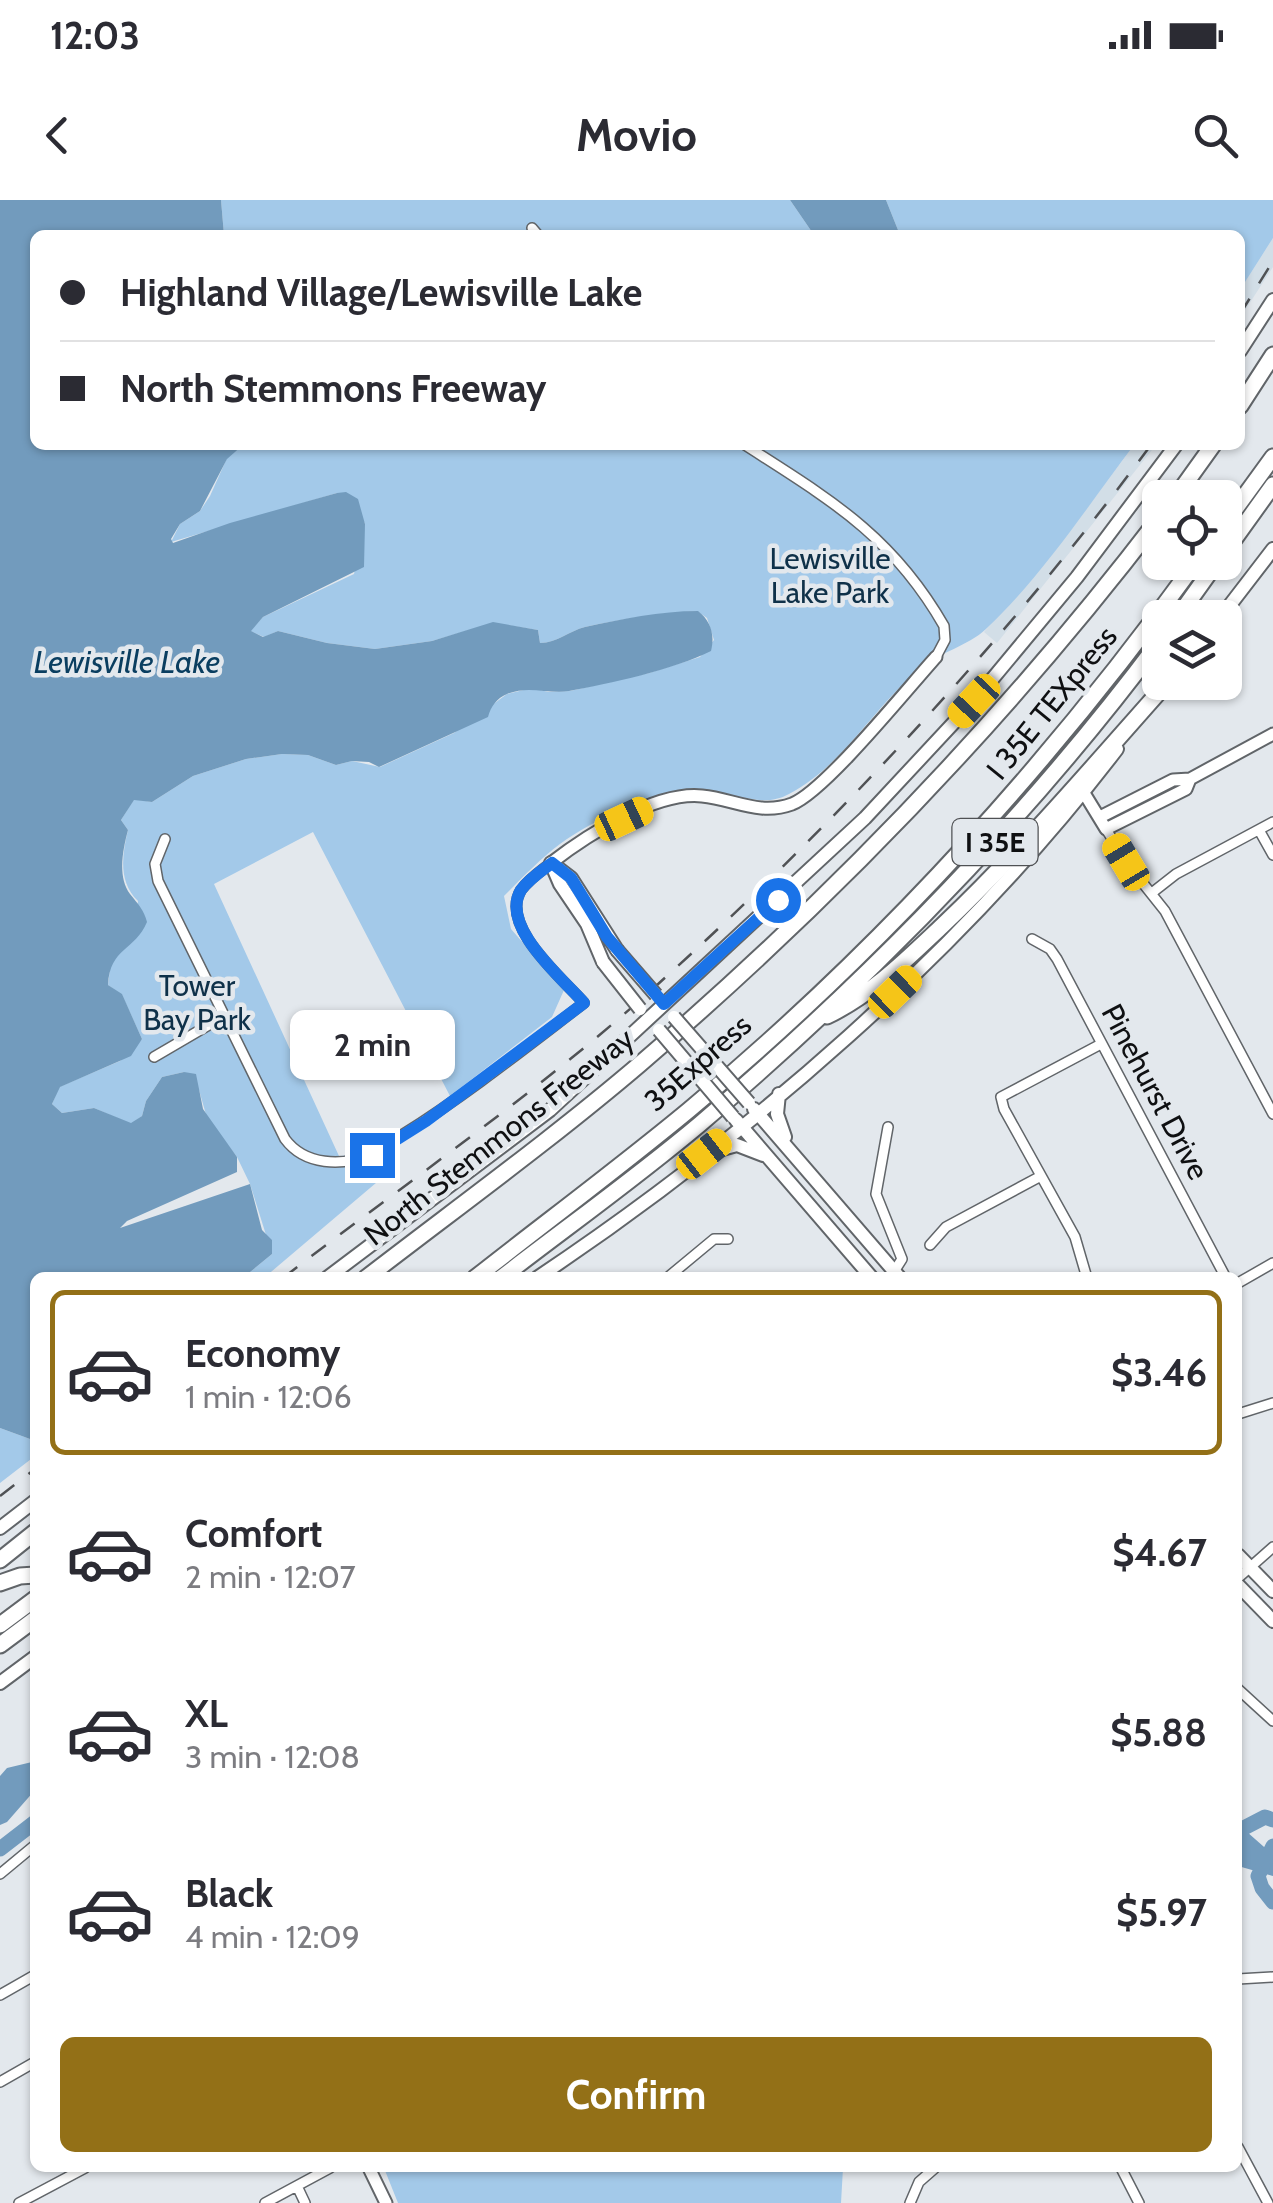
<!DOCTYPE html>
<html lang="en">
<head>
<meta charset="utf-8">
<style>
	body { margin:0; font-family:Cabin,sans-serif; background:#f7f7f7; color:#2b2b33; height:100vh; display:flex; flex-direction:column; font-size:38px; white-space:nowrap }
	* { box-sizing:border-box; margin:0 }
	p { font-size:32px; color:#7c7c81 }
	.icon { flex:none; width:55px; height:55px; fill:none; stroke:currentColor; stroke-width:2; stroke-linecap:round; stroke-linejoin:round }
	.map { position:relative; flex:1; overflow:hidden }
	.side { position:absolute; left:30px; top:1072px; width:1212px; height:900px; display:flex; flex-direction:column; background:#fff; border-radius:15px; box-shadow:0 2px 8px #0004 }
	.side>* { flex:none }
	.top-card { position:absolute; left:30px; top:30px; width:1215px; height:220px; border-radius:15px; box-shadow:0 2px 8px #0004; display:grid; align-content:center; height:220px; padding:0 30px; background:#fff }
	.controls { position:absolute; left:1142px; top:280px; display:grid; gap:20px }
	.controls a { display:grid; place-items:center; width:100px; height:100px; border-radius:15px; background:#fff; box-shadow:0 2px 8px #0004; font-size:50px }
	.end { position:absolute; width:45px; height:45px; margin:-22px; border:12px solid #1a73e8; background:#fff; box-shadow:0 0 0 5px #fff }
	.from { border-radius:50% }
	.bubble { position:absolute; height:70px; border-radius:15px; background:#fff; box-shadow:0 2px 8px #0004; font-size:32px; font-weight:700; line-height:70px; text-align:center }
	.car { position:absolute; width:30px; height:60px; margin:-30px -15px; border-radius:12px; box-shadow:0 0 8px 2px #0007; background:linear-gradient(#f5c518 24%,#345 0 40%,#f5c518 0 76%,#345 0 86%,#f5c518 0) }
	.top-card b { display:flex; align-items:center; gap:35px; height:95px; font-size:38px }
	.top-card b+b { border-top:2px solid #e1e1e2 }
	.top-card i { width:25px; height:25px; background:#2b2b33 }
	ul { padding:18px 0 0; list-style:none }
	li { display:flex; align-items:center; gap:30px; height:165px; margin:0 20px 15px; padding:0 10px; border:5px solid transparent; border-radius:15px }
	li div { flex:1 }
	li b { display:block; font-size:38px }
	li em { font-style:normal; font-weight:700 }
	li.on { border-color:#937017 }
	li>.icon { width:90px; height:90px; stroke-width:1.5 }
	.button { display:flex; gap:20px; margin-top:auto; padding:20px 30px }
	.button a { flex:1; height:115px; border-radius:15px; background:#937017; color:#fff; font-size:40px; font-weight:700; line-height:115px; text-align:center }
	.status { display:flex; justify-content:space-between; align-items:center; height:70px; padding:0 50px; background:#fff; direction:ltr }
	.status svg { height:28px; fill:currentColor }
	header { display:flex; justify-content:space-between; align-items:center; height:130px; padding:0 30px; background:#fff; font-size:45px; font-weight:700 }
	.map>svg:first-child { display:block }
	.built { fill:#d2dee7 }
	.green { fill:#a3c9e9 }
	.water { fill:#729bbd }
	.lines { fill:none; stroke-linecap:round; stroke-linejoin:round }
	.river { stroke:#729bbd; stroke-width:15 }
	.minor-casing { stroke:#616569; stroke-width:12 }
	.tertiary-casing { stroke:#616569; stroke-width:15 }
	.secondary-casing { stroke:#616569; stroke-width:16 }
	.motorway-casing { stroke:#616569; stroke-width:19 }
	.minor { stroke:#fff; stroke-width:9 }
	.tertiary { stroke:#fff; stroke-width:11 }
	.secondary { stroke:#fff; stroke-width:12 }
	.motorway { stroke:#fff; stroke-width:15 }
	.rail { stroke:#505255; stroke-width:2.5; stroke-dasharray:18 18; stroke-linecap:butt }
	.secondary-bridge-casing { stroke:#616569; stroke-width:16; stroke-linecap:butt }
	.secondary-bridge { stroke:#fff; stroke-width:12 }
	.route { stroke:#1a73e8; stroke-width:12 }
	.labels { text-anchor:middle; stroke-width:9; stroke-linejoin:round; paint-order:stroke }
	.shield { fill:#e3e8ed; stroke:#4f5154; stroke-width:2.5 }
	.shield-label { font-size:28px; font-weight:bold; fill:#0f1012 }
	.park-label { font-size:30px; fill:#0f3149; stroke:#e3e8ed }
	.street-label { font-size:30px; fill:#0f1012; stroke:#e3e8ed }
	.water-label { font-size:32px; font-style:italic; fill:#0a3e60; stroke:#e3e8ed }
</style>
</head>
<body>
<div class="status"><b>12:03</b><svg viewBox="0 0 49 12"><path d="M0 12V9h3v3zM5 12V6h3v6zM10 12V3h3v9zM15 12V0h3v12zM26 1h20v11H26zM47 4h2v5h-2z"/></svg></div>
<header><svg class="icon" aria-label="back" viewBox="0 0 24 24"><path d="M15 5l-7 7 7 7"/></svg>Movio<svg class="icon" aria-label="search" viewBox="0 0 24 24"><circle cx="10" cy="10" r="6"/><path d="M15 15l6 6"/></svg></header>
<div class="map">
<svg width="1273" height="2003" viewBox="0 0 1273 2003">
	<rect width="100%" height="100%" fill="#e3e8ed"/>
	<!-- built -->
	<path class="built" d="M1273 38V67L1240 118V90Z
		M1134 245H1156L997 443 984 432 1053 353Z"/>
	<!-- green -->
	<path class="green" d="M221 0H790L814 35H224Z
		M886 0H1273V38L1240 90V35H900Z
		M243 245H1134C1087 307 1043 375 986 429 968 446 940 452 921 468 875 505 843 566 789 594 760 610 730 590 700 590 660 589 592 620 560 644 540 659 522 678 504 696L511 729 564 790 552 817 450 896 313 632 214 684 339 956 358 955 369 949 383 977 265 1077H244L272 1054 250 984 237 957 207 918 199 890 184 872 162 877 146 901 142 916 131 924 94 908 62 913 52 904 59 887 120 861 142 839 122 795 108 785 111 761 133 741 138 701C118 682 122 655 128 630L121 620 134 599 152 602 193 576 246 559 282 554 308 555 336 565 352 561 380 567 454 533 507 494 532 488 548 492 570 491 649 473 700 457 714 440 707 418 697 411C659 413 622 419 585 427 569 431 557 443 540 443L538 430 493 423 432 441 375 449 327 443 278 431 264 437 250 431 263 417 354 374 365 324 360 313 337 293 171 342 180 324 200 311 210 296 227 258Z
		M0 1228 30 1239 35 1237V1256L0 1283Z
		M384 1968H843L841 2003H398Z"/>
	<!-- water -->
	<path class="water" d="M0 0H221L224 35H35V245H243L227 259 200 311 180 324 171 339 173 343 230 323 337 293 346 292 358 299 365 324 364 367 263 417 251 431 263 437 278 431 327 443 375 449 432 441 493 422 538 430 540 443C557 443 569 431 585 427 622 419 660 411 698 411 711 421 715 435 711 451 676 469 608 484 569 491 547 494 528 485 507 494 497 498 491 506 488 517L379 567 369 562 352 561 336 565 308 555 282 554 246 559 193 576 152 602 134 600 121 620 128 630C123 649 117 677 130 694 138 704 144 710 147 722 135 751 110 747 108 785L122 794 142 839 131 856 60 887 52 904 62 913 94 908 131 923 142 916 146 901 162 877 184 872 196 874 203 909 237 957V972L127 1021 120 1028 250 984 262 1030 272 1040V1054L244 1077 35 1078V1237L30 1239 0 1228Z
		M790 0H886L900 35H814Z
		M32 1562 35 1590 7 1622 0 1625V1576L7 1568Z
		M1238 1624 1273 1655V1676L1238 1666Z"/>
	<g class="lines">
		<!-- river -->
		<path class="river" d="M1238 1631 1265 1617 1273 1620
			M1273 1646 1258 1676 1262 1688 1273 1702
			M0 1649 35 1622"/>
		<defs>
			<path id="minor" d="M532 28 538 35
				M745 245C829 299 892 335 944 426L945 440 936 457
				M1106 629 1126 662 1165 711 1273 914
				M1259 630 1273 655
				M165 639 155 664 158 681 285 939C305 966 342 966 370 955 381 951 392 941 402 935 466 895 525 848 584 803 562 778 499 726 521 690 529 679 541 671 551 663
				M1153 692 1176 674 1273 622
				M1032 739 1050 749 1057 759 1226 1078
				M154 857 224 816
				M888 927 876 994 902 1059 890 1078
				M930 1045 946 1027 1041 976
				M667 1078 714 1039H728
				M1087 1078 1075 1037 1004 909 1001 897 1101 844
				M1238 1083 1273 1063
				M1238 1214 1273 1203
				M1238 1378 1273 1347
				M1238 1489 1273 1521
				M0 1674 35 1645
				M1238 1779 1273 1777
				M0 1795 35 1775
				M0 1882 35 1862
				M1238 1947 1268 2003
				M1121 1968 1139 2003
				M297 1986 305 2003
				M19 2003 85 1968
				M265 2003 330 1968
				M910 2003 919 1982 935 1968"/>
			<path id="tertiary" d="M1084 593 1106 629 1186 589 1190 579
				M1100 617 1173 580 1190 579 1273 534
				M551 663C587 635 656 591 702 596 734 599 759 616 792 604 825 591 907 489 936 457
				M369 1968 386 2003"/>
			<path id="secondary" d="M1240 151 1273 100
				M1220 418 1273 349
				M551 663 560 684 587 724 603 762
				M554 665 571 678 617 750
				M779 894 777 914 785 937
				M754 909 900 1078
				M736 920 872 1078
				M711 952 737 945 763 955
				M327 1078 550 910 865 618 974 501 1077 377 1176 245
				M537 1078C749 936 962 752 1117 549
				M0 1328 35 1301
				M1238 1355 1273 1391
				M1238 1385 1273 1421
				M0 1483 35 1457"/>
			<path id="motorway" d="M1240 206 1273 155
				M1175 298 1213 245
				M1225 323 1273 257
				M1225 352 1273 285
				M1177 418 1217 362
				M827 816C871 795 907 759 942 726 1022 650 1094 565 1167 483
				M366 1078C458 1007 552 939 640 864 831 700 1007 517 1160 317
				M475 1078C546 1022 619 968 689 910 881 750 1049 565 1196 362
				M501 1078C567 1027 636 978 700 924 870 779 1026 620 1160 441
				M0 1360 35 1332
				M0 1383 20 1376 35 1375
				M0 1425 35 1399
				M0 1445 35 1419"/>
		</defs>
		<!-- minor casing -->
		<use href="#minor" class="minor-casing"/>
		<!-- tertiary casing -->
		<use href="#tertiary" class="tertiary-casing"/>
		<!-- secondary casing -->
		<use href="#secondary" class="secondary-casing"/>
		<!-- motorway casing -->
		<use href="#motorway" class="motorway-casing"/>
		<!-- minor -->
		<use href="#minor" class="minor"/>
		<!-- tertiary -->
		<use href="#tertiary" class="tertiary"/>
		<!-- secondary -->
		<use href="#secondary" class="secondary"/>
		<!-- motorway -->
		<use href="#motorway" class="motorway"/>
		<!-- rail -->
		<path class="rail" d="M1240 114 1273 61
			M283 1078C408 981 540 891 657 785 839 621 1005 441 1151 245
			M0 1296 35 1269"/>
		<defs>
			<path id="secondary-bridge" d="M617 750 656 795
				M603 762 640 809
				M674 817 749 903
				M659 830 733 917"/>
		</defs>
		<!-- secondary-bridge casing -->
		<use href="#secondary-bridge" class="secondary-bridge-casing"/>
		<!-- secondary-bridge -->
		<use href="#secondary-bridge" class="secondary-bridge"/>
	</g>
	<g class="lines">
		<!-- route -->
		<path class="route" d="M372 955 426 921 584 803C562 778 499 726 521 690 529 679 541 671 552 663L571 678 607 737 664 804 778 700"/>
	</g>
	<g class="labels">
		<!-- shield labels -->
		<rect class="shield" x="952.5" y="619" width="85" height="46" rx="8"/>
		<g class="shield-label">
			<text x="995" y="652">I 35E</text>
		</g>
		<!-- park labels -->
		<g class="park-label">
			<text x="830" y="369">Lewisville<tspan x="830" dy="34">Lake Park</tspan></text>
			<text x="197" y="796">Tower<tspan x="197" dy="34">Bay Park</tspan></text>
		</g>
		<!-- street labels -->
		<g class="street-label">
			<text transform="translate(1052 503) rotate(-51)" y="10">I 35E TEXpress</text>
			<text transform="translate(698 863) rotate(-41)" y="10">35Express</text>
			<text transform="translate(1155 892) rotate(62)" y="10">Pinehurst Drive</text>
			<text transform="translate(499 937) rotate(-38)" y="10">North Stemmons Freeway</text>
		</g>
		<!-- water labels -->
		<g class="water-label">
			<text x="127" y="473">Lewisville Lake</text>
		</g>
	</g>
</svg>
<div class="controls">
<a><svg class="icon" aria-label="locate" viewBox="0 0 24 24"><circle cx="12" cy="12" r="6"/><path d="M12 2v4M12 18v4M2 12h4M18 12h4"/></svg></a>
<a><svg class="icon" aria-label="layers" viewBox="0 0 24 24"><path d="M12 4l9 5-9 5-9-5zM3 14l9 5 9-5"/></svg></a>
</div>
<i class="end from" style="left:778px;top:700px"></i>
<i class="end" style="left:372px;top:955px"></i>
<div class="bubble" style="left:290px;top:810px;width:165px">2 min</div>
<i class="car" style="left:974px;top:501px;rotate:223deg"></i>
<i class="car" style="left:624px;top:619px;rotate:65deg"></i>
<i class="car" style="left:1126px;top:662px;rotate:329deg"></i>
<i class="car" style="left:895px;top:792px;rotate:46deg"></i>
<i class="car" style="left:704px;top:954px;rotate:52deg"></i>
<div class="top-card">
<b><i class="from"></i>Highland Village/Lewisville Lake</b>
<b><i></i>North Stemmons Freeway</b>
</div>
<section class="side">
<ul>
<li class="on"><svg class="icon" aria-label="car" viewBox="0 0 24 24"><path d="M5 17H2v-5l4-1 3-4h7l3 4 3 1v5h-3M9 17h6M6 11h13"/><circle cx="7" cy="17" r="2"/><circle cx="17" cy="17" r="2"/></svg><div><b>Economy</b><p>1 min · 12:06</p></div><em>$3.46</em></li>
<li><svg class="icon" aria-label="car" viewBox="0 0 24 24"><path d="M5 17H2v-5l4-1 3-4h7l3 4 3 1v5h-3M9 17h6M6 11h13"/><circle cx="7" cy="17" r="2"/><circle cx="17" cy="17" r="2"/></svg><div><b>Comfort</b><p>2 min · 12:07</p></div><em>$4.67</em></li>
<li><svg class="icon" aria-label="car" viewBox="0 0 24 24"><path d="M5 17H2v-5l4-1 3-4h7l3 4 3 1v5h-3M9 17h6M6 11h13"/><circle cx="7" cy="17" r="2"/><circle cx="17" cy="17" r="2"/></svg><div><b>XL</b><p>3 min · 12:08</p></div><em>$5.88</em></li>
<li><svg class="icon" aria-label="car" viewBox="0 0 24 24"><path d="M5 17H2v-5l4-1 3-4h7l3 4 3 1v5h-3M9 17h6M6 11h13"/><circle cx="7" cy="17" r="2"/><circle cx="17" cy="17" r="2"/></svg><div><b>Black</b><p>4 min · 12:09</p></div><em>$5.97</em></li>
</ul>
<div class="button"><a>Confirm</a></div>
</section>
</div>
</body>
</html>
